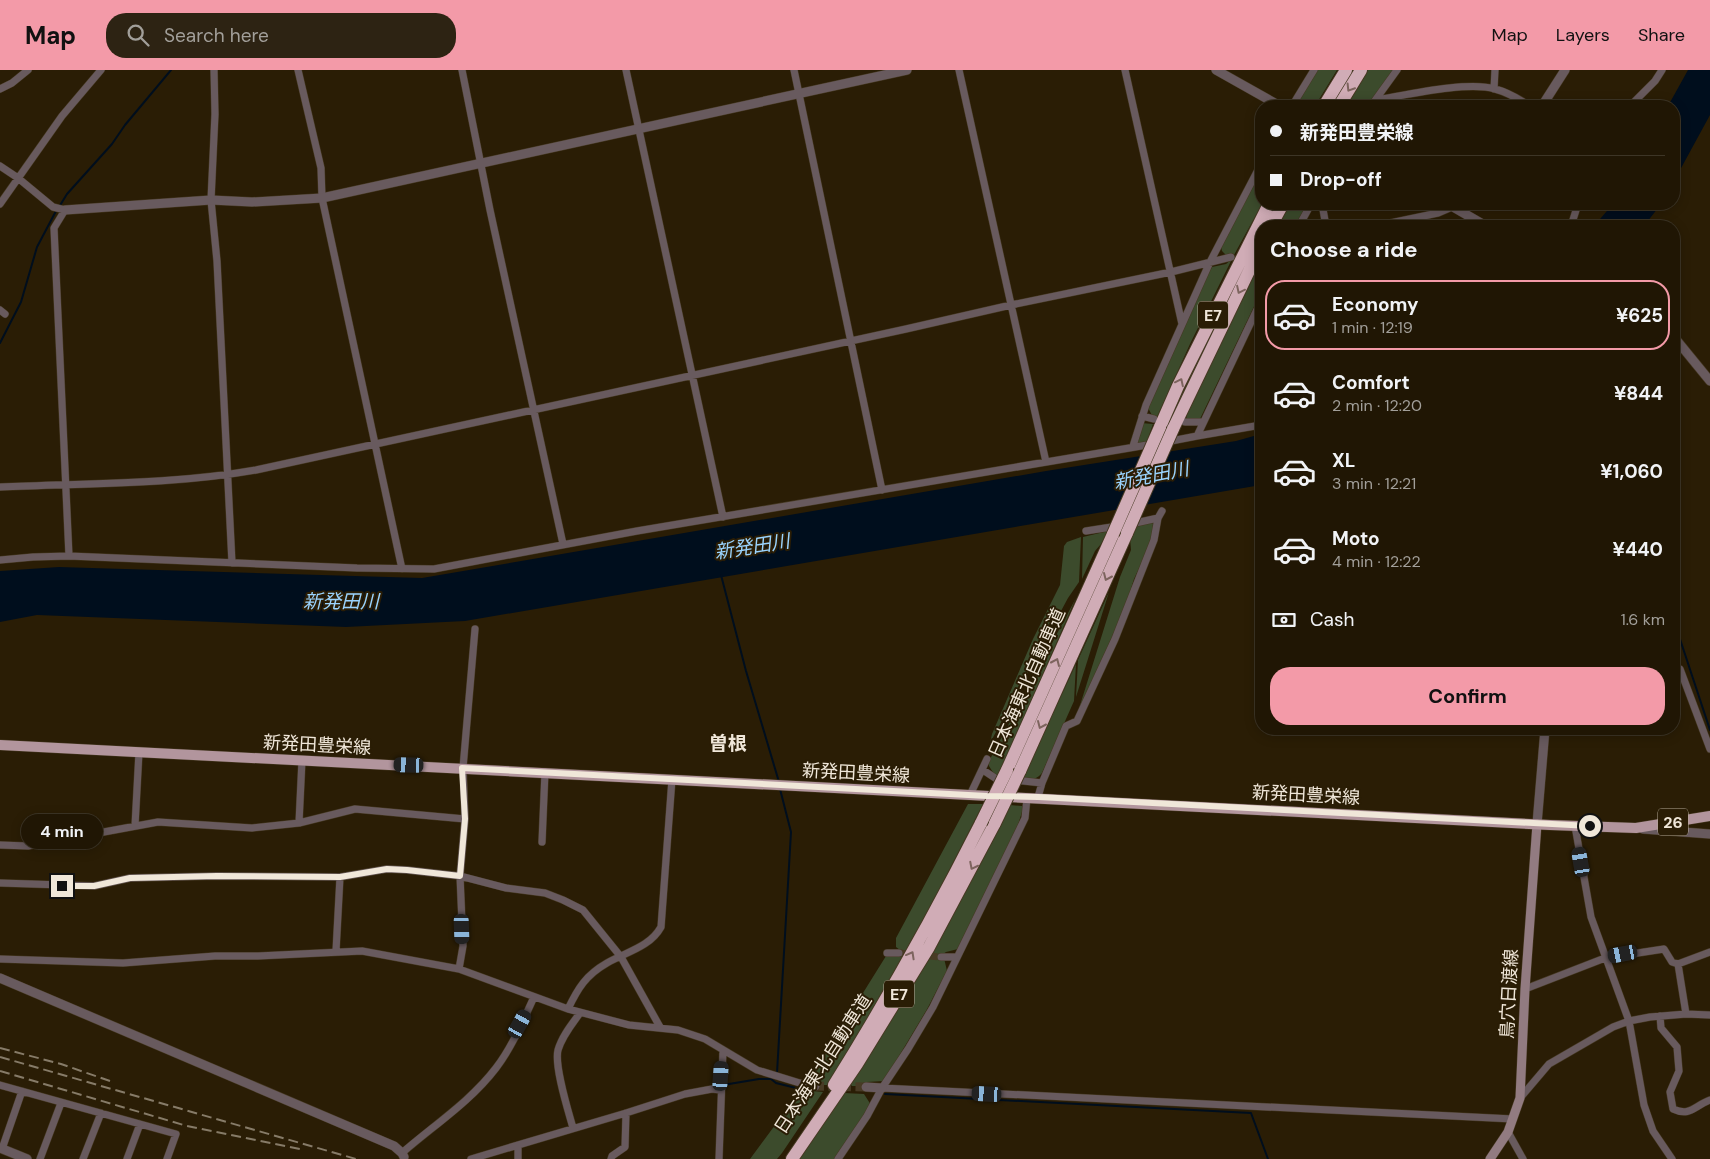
<!DOCTYPE html>
<html lang="en">
<head>
<meta charset="utf-8">
<style>
	body { margin:0; font-family:"DM Sans","Noto Sans JP",sans-serif; background:#2d2313; color:#f1f3f6; height:100vh; display:flex; flex-direction:column; font-size:19px; white-space:nowrap }
	* { box-sizing:border-box; margin:0 }
	p { font-size:16px; color:#a29f9a }
	.icon { flex:none; width:28px; height:28px; fill:none; stroke:currentColor; stroke-width:2; stroke-linecap:round; stroke-linejoin:round }
	.map { position:relative; flex:1; overflow:hidden }
	.details { position:absolute; left:1255px; top:150px; width:425px; height:515px; display:flex; flex-direction:column; background:#201604; border-radius:20px; box-shadow:0 2px 12px #0003,0 0 0 1px #3d3526 }
	.details>* { flex:none }
	.guide { position:absolute; left:1255px; top:30px; width:425px; height:110px; border-radius:20px; box-shadow:0 2px 12px #0003,0 0 0 1px #3d3526; display:grid; align-content:center; height:110px; padding:0 15px; background:#201604 }
	.end { position:absolute; width:22px; height:22px; margin:-11px; border:6px solid #f0e7d9; background:#111; box-shadow:0 0 0 2px #111 }
	.from { border-radius:50% }
	.bubble { position:absolute; height:35px; border-radius:18px; background:#201604; box-shadow:0 2px 12px #0003,0 0 0 1px #3d3526; font-size:16px; font-weight:700; line-height:35px; text-align:center }
	.car { position:absolute; width:15px; height:30px; margin:-15px -8px; border-radius:6px; box-shadow:0 0 4px 1px #0007; background:linear-gradient(#222 24%,#8ab4d8 0 40%,#222 0 76%,#8ab4d8 0 86%,#222 0) }
	.guide b { display:flex; align-items:center; gap:18px; height:48px; font-size:19px }
	.guide b+b { border-top:1px solid #3d3526 }
	.guide i { width:12px; height:12px; background:#f1f3f6 }
	ul { padding:0; list-style:none }
	li { display:flex; align-items:center; gap:15px; height:70px; margin:0 10px 8px; padding:0 5px; border:2px solid transparent; border-radius:20px }
	li div { flex:1 }
	li b { display:block; font-size:19px }
	li em { font-style:normal; font-weight:700 }
	li.selected { border-color:#f39aa8 }
	li>.icon { width:45px; height:45px; stroke-width:1.5 }
	h2 { padding:0 15px; font-size:22px; line-height:60px }
	.pay { display:flex; align-items:center; gap:12px; height:55px; padding:0 15px; font-size:19px }
	.pay p { margin-inline-start:auto }
	.primary-button { display:flex; gap:10px; margin-top:auto; padding:10px 15px }
	.primary-button a { flex:1; height:58px; border-radius:20px; background:#f39aa8; color:#111; font-size:20px; font-weight:700; line-height:58px; text-align:center }
	header { display:flex; align-items:center; gap:30px; box-sizing:border-box; height:70px; padding:0 25px; background:#f39aa8; color:#111 }
	header strong { font-size:24px }
	nav { display:flex; gap:28px; margin-inline-start:auto; font-size:18px }
	.search { width:350px; height:45px; background:#2d2313; display:flex; align-items:center; gap:12px; box-sizing:border-box; padding:0 18px; border-radius:20px; color:#a29f9a; font-size:19px }
	.map>svg:first-child { display:block }
	.forest { fill:#3c4b2c }
	.water { fill:#000e1d }
	.lines { fill:none; stroke-linecap:round; stroke-linejoin:round }
	.stream { stroke:#000e1d; stroke-width:2 }
	.minor-tunnel { stroke:#483b25; stroke-width:7; stroke-dasharray:7 3.5; stroke-linecap:butt }
	.tertiary-tunnel { stroke:#483b25; stroke-width:9; stroke-dasharray:9 4.5; stroke-linecap:butt }
	.minor-casing { stroke:#463923; stroke-width:8 }
	.tertiary-casing { stroke:#463923; stroke-width:10 }
	.secondary-casing { stroke:#463923; stroke-width:10 }
	.primary-casing { stroke:#463923; stroke-width:11 }
	.motorway-casing { stroke:#463923; stroke-width:14 }
	.minor { stroke:#685a5e; stroke-width:7 }
	.tertiary { stroke:#685a5e; stroke-width:9 }
	.secondary { stroke:#927b81; stroke-width:9 }
	.primary { stroke:#b2959d; stroke-width:10 }
	.motorway { stroke:#d0acb6; stroke-width:12 }
	.rail { stroke:#867b68; stroke-width:2; stroke-dasharray:10 5; stroke-linecap:butt }
	.motorway-bridge-casing { stroke:#463923; stroke-width:14; stroke-linecap:butt }
	.motorway-bridge { stroke:#d0acb6; stroke-width:12 }
	.oneway { stroke:#7d645e }
	.route { stroke:#f0e7d9; stroke-width:6 }
	.labels { text-anchor:middle; stroke-width:4; stroke-linejoin:round; paint-order:stroke }
	.shield { fill:#2a1d05; stroke:#b5aa99; stroke-width:1 }
	.shield-label { font-size:16px; font-weight:bold; fill:#f0e7d9 }
	.street-label { font-size:18px; fill:#f0e7d9; stroke:#2a1d05 }
	.water-label { font-size:19px; font-style:italic; fill:#9ad3fd; stroke:#2a1d05 }
	.neighbourhood-label { font-size:19px; font-weight:bold; fill:#f0e7d9; stroke:#2a1d05 }
</style>
</head>
<body>
<header>
<strong>Map</strong>
<div class="search"><svg class="icon" aria-label="search" viewBox="0 0 24 24"><circle cx="10" cy="10" r="6"/><path d="M15 15l6 6"/></svg>Search here</div>
<nav><a>Map</a><a>Layers</a><a>Share</a></nav>
</header>
<div class="map">
<svg width="1710" height="1089" viewBox="0 0 1710 1089">
	<rect width="100%" height="100%" fill="#2a1d05"/>
	<!-- forest -->
	<path class="forest" d="M1315 0H1337L1315 36H1300L1298 28Z
		M1367 0H1395L1370 36H1345Z
		M1261 99 1262 134 1234 185 1228 187 1222 181 1221 177Z
		M1290 134H1307L1295 156H1278Z
		M1261 188V222L1199 351 1186 349 1189 337Z
		M1232 189 1190 274 1157 347H1153L1148 338 1208 204 1212 197 1226 194Z
		M1141 353 1153 354 1146 374 1137 373Z
		M1152 452 1153 454 1152 471 1134 509 1125 538 1077 645 1120 507 1131 480 1130 468 1137 456Z
		M1108 461 1101 474 1095 481 1082 509 1083 467Z
		M1081 467 1079 512 1068 528 990 673 992 664 1033 569 1060 515 1064 476 1067 472Z
		M1109 522 1076 627 1078 590Z
		M1076 528 999 705 994 704 989 696V691Z
		M1076 594 1074 631 1042 703C1036 710 1031 710 1022 709Z
		M968 734H983L907 883 896 882 900 880 896 877V868Z
		M1010 735 1022 736V742L1017 758 958 879 946 882 943 884 944 887 929 885Z
		M886 886H905L857 970 827 1015H816L819 1010 815 1000Z
		M929 887 944 888 947 901 926 941 884 1011 867 1012V1016H852L850 1014Z
		M801 1020 823 1022 782 1083 777 1089H750Z
		M844 1023 864 1024 871 1035 835 1089H797Z"/>
	<!-- water -->
	<path class="water" d="M1688 0H1710V45L1674 111V36H1668Z
		M1613 134H1661L1644 156H1594Z
		M1261 364V415L465 551 346 557 37 545 0 552V501L59 497 422 508 1046 401 1236 371Z"/>
	<g class="lines">
		<!-- stream -->
		<path class="stream" d="M59 137 67 124 112 74 125 55 171 0
			M0 273 21 232 37 177 56 141
			M721 505 746 601 779 712
			M1674 551 1710 660
			M777 1003 791 762 780 719
			M723 1015 759 1009H771L776 1013 804 1020H813
			M885 1024 1251 1043 1268 1089"/>
		<!-- minor-tunnel -->
		<path class="minor-tunnel" d="M899 883 941 887"/>
		<!-- tertiary-tunnel -->
		<path class="tertiary-tunnel" d="M815 1016 866 1017"/>
		<defs>
			<path id="minor" d="M214 0 215 44 211 130 217 191 232 493
				M298 0 321 98 322 128 402 499
				M462 0 490 140 563 474
				M626 0 723 447
				M794 0 882 420
				M959 0 1046 392
				M1125 0 1182 254
				M0 19 12 13 28 0
				M1494 19 1495 0
				M1376 30C1407 25 1467 11 1495 19 1507 22 1519 29 1530 36
				M1292 36 1314 0
				M1371 36 1397 0
				M1630 36 1655 11 1662 0
				M0 96 18 108 53 137 65 140 54 158 69 486
				M0 134 62 46 101 0
				M1322 134 1326 156
				M1299 156 1311 134
				M1376 156 1438 143 1452 137
				M1571 156 1578 134
				M0 240 5 244
				M1142 346 1154 349
				M1185 352H1203
				M1197 366 1261 355
				M1166 372 1197 366 1261 231
				M1133 376 1146 335 1210 192 1261 94
				M0 417C85 413 172 415 256 400L906 259 1011 235 1171 202 1231 187
				M1131 454 1158 448
				M1086 461 1118 456
				M0 490 33 487 69 486 357 498 434 499 637 461 1153 374
				M1674 599H1680L1710 679
				M983 700 995 708 1004 709
				M1015 710 1042 713
				M970 725 987 689
				M1038 727 1042 713 1066 656 1077 651 1115 569 1154 470 1158 448 1162 441
				M299 753 302 690
				M135 756 139 682
				M1575 756 1591 847 1629 951 1644 1035 1653 1061 1672 1089
				M542 772 545 702
				M0 775 28 776 158 752 252 758 299 753 355 739 465 749
				M0 813 94 816 130 808 217 806 340 807 387 799 407 800 460 806 506 818 545 823 563 830 583 840 621 887 660 957
				M336 881 340 807
				M887 883H899
				M941 887H957
				M0 889 123 893 215 886H258L362 881 459 899 568 939 629 955 678 960 705 969 757 1000 803 1014
				M459 899 463 876 460 806 465 749 463 698 475 559
				M1525 919 1605 888 1664 879 1672 892 1678 894
				M568 939C578 918 586 905 607 893 626 882 650 877 661 857L672 709
				M1686 944 1678 894 1710 882
				M1660 946 1661 958 1677 977 1679 1001 1670 1022 1673 1039C1690 1047 1694 1036 1710 1030
				M0 1015 176 1064 167 1089
				M882 1018 1513 1049
				M1520 1028 1549 994 1613 957 1629 951 1650 947 1686 944 1710 945
				M573 1058C568 1040 554 996 558 980 562 966 572 954 580 943
				M1508 1062 1523 1089
				M2 1079 22 1021
				M402 1083C434 1055 470 1032 496 998 512 977 523 951 534 927
				M40 1089 61 1033
				M83 1089 101 1043
				M127 1089 140 1054
				M471 1089 626 1043 685 1024 712 1019 720 1020
				M518 1089V1075
				M611 1089 612 1086 625 1077 626 1043
				M719 1089 723 980
				M838 1089 867 1046 882 1018 908 979 933 937 1025 748 1027 728"/>
			<path id="tertiary" d="M1216 0 1280 36
				M1542 36 1565 0
				M1448 134 1486 156
				M65 140 211 130 252 132 322 128 907 0
				M1674 267 1710 311
				M1537 754 1545 659
				M1643 759 1710 764
				M0 908 394 1076 402 1083 404 1087
				M803 1014 815 1016
				M866 1017 882 1018
				M0 1078 27 1089"/>
			<path id="secondary" d="M1490 1089 1508 1062 1520 1028 1525 919 1537 754"/>
			<path id="primary" d="M0 675 1550 755 1636 758 1710 746"/>
			<path id="motorway" d="M1324 36 1346 0
				M1339 36 1361 0
				M1271 156 1283 134
				M1160 357 1178 316 1269 134
				M1173 359 1261 176
				M1007 700 1113 464
				M1020 701 1127 463
				M834 1015C887 930 936 842 981 753
				M792 1089 857 994 929 877 995 753"/>
		</defs>
		<!-- minor casing -->
		<use href="#minor" class="minor-casing"/>
		<!-- tertiary casing -->
		<use href="#tertiary" class="tertiary-casing"/>
		<!-- secondary casing -->
		<use href="#secondary" class="secondary-casing"/>
		<!-- primary casing -->
		<use href="#primary" class="primary-casing"/>
		<!-- motorway casing -->
		<use href="#motorway" class="motorway-casing"/>
		<!-- minor -->
		<use href="#minor" class="minor"/>
		<!-- tertiary -->
		<use href="#tertiary" class="tertiary"/>
		<!-- secondary -->
		<use href="#secondary" class="secondary"/>
		<!-- primary -->
		<use href="#primary" class="primary"/>
		<!-- motorway -->
		<use href="#motorway" class="motorway"/>
		<!-- rail -->
		<path class="rail" d="M0 978 61 994 110 1011
			M0 987 356 1089
			M0 1001 187 1056 300 1079"/>
		<defs>
			<path id="motorway-bridge" d="M1127 463 1173 359
				M1113 464 1160 357
				M981 753 1007 700
				M995 753 1020 701"/>
		</defs>
		<!-- motorway-bridge casing -->
		<use href="#motorway-bridge" class="motorway-bridge-casing"/>
		<!-- motorway-bridge -->
		<use href="#motorway-bridge" class="motorway-bridge"/>
	</g>
	<!-- one-way arrows -->
	<defs><path id="oneway-chevron" d="M-2-3.5L2.5 0L-2 3.5" fill="none" stroke-width="1.6" stroke-linecap="round" stroke-linejoin="round" transform="scale(1.25)"/></defs>
	<g class="oneway">
		<use href="#oneway-chevron" transform="translate(1350 18) rotate(122)"/>
		<use href="#oneway-chevron" transform="translate(1240 220) rotate(116)"/>
		<use href="#oneway-chevron" transform="translate(1180 312) rotate(-64)"/>
		<use href="#oneway-chevron" transform="translate(1107 507) rotate(114)"/>
		<use href="#oneway-chevron" transform="translate(1056 592) rotate(-66)"/>
		<use href="#oneway-chevron" transform="translate(1041 655) rotate(114)"/>
		<use href="#oneway-chevron" transform="translate(973 796) rotate(117)"/>
		<use href="#oneway-chevron" transform="translate(911 885) rotate(-61)"/>
	</g>
	<g class="lines">
		<!-- route -->
		<path class="route" d="M62 816H94L130 808 217 806 340 807 387 799 407 800 460 806 465 749 462 698 987 726 1038 727 1590 756"/>
	</g>
	<g class="labels">
		<!-- shield labels -->
		<g class="shield">
			<rect x="1198" y="231.5" width="30" height="27" rx="4"/>
			<rect x="1658" y="738.5" width="30" height="27" rx="4"/>
			<rect x="884" y="910.5" width="30" height="27" rx="4"/>
		</g>
		<g class="shield-label">
			<text x="1213" y="251">E7</text>
			<text x="1673" y="758">26</text>
			<text x="899" y="930">E7</text>
		</g>
		<!-- street labels -->
		<g class="street-label">
			<text transform="translate(1027 613) rotate(-66)" y="6">日本海東北自動車道</text>
			<text transform="translate(317 675) rotate(3)" y="6">新発田豊栄線</text>
			<text transform="translate(856 703) rotate(3)" y="6">新発田豊栄線</text>
			<text transform="translate(1306 725) rotate(3)" y="6">新発田豊栄線</text>
			<text transform="translate(1509 924) rotate(-87)" y="6">鳥穴日渡線</text>
			<text transform="translate(823 994) rotate(-57)" y="6">日本海東北自動車道</text>
		</g>
		<!-- water labels -->
		<g class="water-label">
			<text transform="translate(1151 405) rotate(-11)" y="7">新発田川</text>
			<text transform="translate(752 476) rotate(-9)" y="7">新発田川</text>
			<text x="341" y="538">新発田川</text>
		</g>
		<!-- neighbourhood labels -->
		<g class="neighbourhood-label">
			<text x="728" y="680">曽根</text>
		</g>
	</g>
</svg>
<i class="end from" style="left:1590px;top:756px"></i>
<i class="end" style="left:62px;top:816px"></i>
<div class="bubble" style="left:21px;top:744px;width:82px">4 min</div>
<i class="car" style="left:409px;top:695px;rotate:272deg"></i>
<i class="car" style="left:1581px;top:792px;rotate:350deg"></i>
<i class="car" style="left:462px;top:859px;rotate:178deg"></i>
<i class="car" style="left:1623px;top:884px;rotate:259deg"></i>
<i class="car" style="left:520px;top:954px;rotate:29deg"></i>
<i class="car" style="left:721px;top:1006px;rotate:4deg"></i>
<i class="car" style="left:987px;top:1024px;rotate:273deg"></i>
<div class="guide">
<b><i class="from"></i>新発田豊栄線</b>
<b><i></i>Drop-off</b>
</div>
<section class="details">
<h2>Choose a ride</h2>
<ul>
<li class="selected"><svg class="icon" aria-label="car" viewBox="0 0 24 24"><path d="M5 17H2v-5l4-1 3-4h7l3 4 3 1v5h-3M9 17h6M6 11h13"/><circle cx="7" cy="17" r="2"/><circle cx="17" cy="17" r="2"/></svg><div><b>Economy</b><p>1 min · 12:19</p></div><em>¥625</em></li>
<li><svg class="icon" aria-label="car" viewBox="0 0 24 24"><path d="M5 17H2v-5l4-1 3-4h7l3 4 3 1v5h-3M9 17h6M6 11h13"/><circle cx="7" cy="17" r="2"/><circle cx="17" cy="17" r="2"/></svg><div><b>Comfort</b><p>2 min · 12:20</p></div><em>¥844</em></li>
<li><svg class="icon" aria-label="car" viewBox="0 0 24 24"><path d="M5 17H2v-5l4-1 3-4h7l3 4 3 1v5h-3M9 17h6M6 11h13"/><circle cx="7" cy="17" r="2"/><circle cx="17" cy="17" r="2"/></svg><div><b>XL</b><p>3 min · 12:21</p></div><em>¥1,060</em></li>
<li><svg class="icon" aria-label="car" viewBox="0 0 24 24"><path d="M5 17H2v-5l4-1 3-4h7l3 4 3 1v5h-3M9 17h6M6 11h13"/><circle cx="7" cy="17" r="2"/><circle cx="17" cy="17" r="2"/></svg><div><b>Moto</b><p>4 min · 12:22</p></div><em>¥440</em></li>
</ul>
<div class="pay"><svg class="icon" aria-label="cash" viewBox="0 0 24 24"><path d="M3 7h18v10H3z"/><circle cx="12" cy="12" r="2"/></svg>Cash<p>1.6 km</p></div>
<div class="primary-button"><a>Confirm</a></div>
</section>
</div>
</body>
</html>
